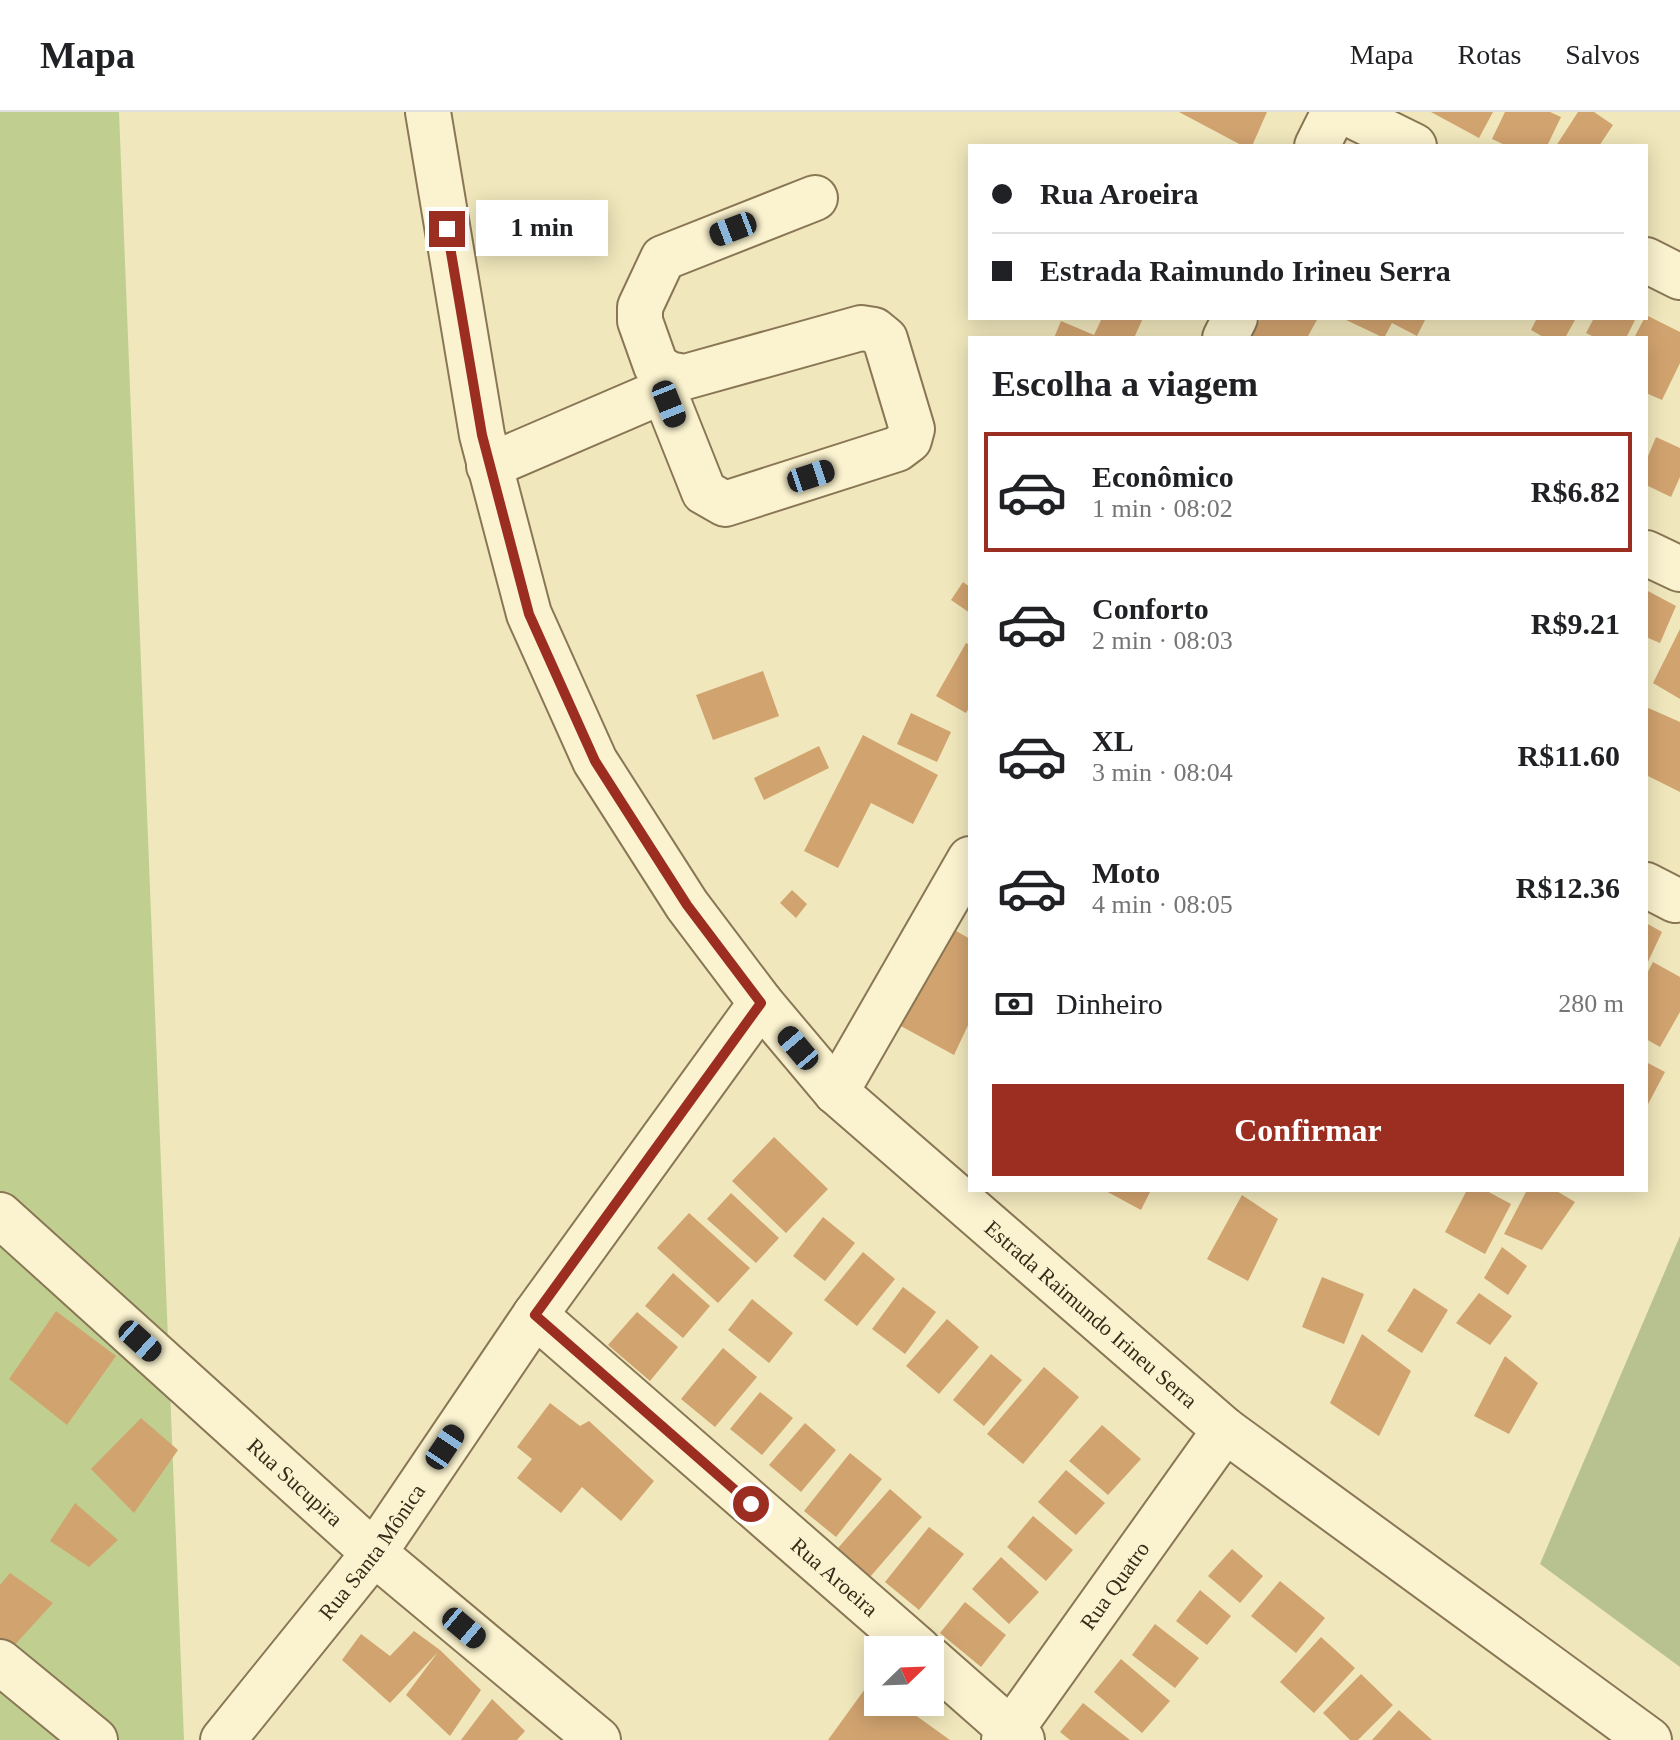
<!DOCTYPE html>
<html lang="pt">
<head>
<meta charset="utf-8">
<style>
	body { margin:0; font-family:Georgia,serif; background:#f6f6f6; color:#202124; height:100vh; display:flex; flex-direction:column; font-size:30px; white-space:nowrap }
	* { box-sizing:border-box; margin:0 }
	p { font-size:26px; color:#757577 }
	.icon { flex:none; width:44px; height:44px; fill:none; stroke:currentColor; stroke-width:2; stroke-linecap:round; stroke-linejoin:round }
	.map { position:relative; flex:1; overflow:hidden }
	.details { position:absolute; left:968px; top:224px; width:680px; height:856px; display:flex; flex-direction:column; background:#fff; border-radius:0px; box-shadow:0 4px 20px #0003 }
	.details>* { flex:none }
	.hud { position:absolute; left:968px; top:32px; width:680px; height:176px; border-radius:0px; box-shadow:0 4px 20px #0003; display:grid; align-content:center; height:176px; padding:0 24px; background:#fff }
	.needle { width:52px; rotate:67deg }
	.buttons { position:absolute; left:864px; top:1524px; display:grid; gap:16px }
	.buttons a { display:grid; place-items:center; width:80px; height:80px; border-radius:0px; background:#fff; box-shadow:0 4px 20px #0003; font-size:40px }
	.end { position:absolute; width:36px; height:36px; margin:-18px; border:10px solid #9b2e21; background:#fff; box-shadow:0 0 0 4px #fff }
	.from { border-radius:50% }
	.bubble { position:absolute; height:56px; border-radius:0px; background:#fff; box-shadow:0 4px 20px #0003; font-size:26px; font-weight:700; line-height:56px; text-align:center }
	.car { position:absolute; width:24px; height:48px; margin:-24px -12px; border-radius:10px; box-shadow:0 0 6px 2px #0007; background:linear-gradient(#222 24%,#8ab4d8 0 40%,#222 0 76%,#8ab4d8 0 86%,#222 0) }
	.hud b { display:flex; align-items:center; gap:28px; height:76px; font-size:30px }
	.hud b+b { border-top:2px solid #e0e0e0 }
	.hud i { width:20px; height:20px; background:#202124 }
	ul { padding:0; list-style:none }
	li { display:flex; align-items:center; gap:24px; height:120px; margin:0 16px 12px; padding:0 8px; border:4px solid transparent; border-radius:0px }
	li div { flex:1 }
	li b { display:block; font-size:30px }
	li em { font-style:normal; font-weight:700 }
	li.active { border-color:#9b2e21 }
	li>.icon { width:72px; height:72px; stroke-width:1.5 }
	h2 { padding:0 24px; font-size:36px; line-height:96px }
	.pay { display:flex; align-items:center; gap:20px; height:88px; padding:0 24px; font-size:30px }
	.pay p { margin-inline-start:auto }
	.button { display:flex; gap:16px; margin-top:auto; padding:16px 24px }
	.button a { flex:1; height:92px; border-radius:0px; background:#9b2e21; color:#fff; font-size:32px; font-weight:700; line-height:92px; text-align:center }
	header { display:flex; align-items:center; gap:48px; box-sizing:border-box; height:112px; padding:0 40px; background:#fff; border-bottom:2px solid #e0e0e0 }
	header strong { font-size:38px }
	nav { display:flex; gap:44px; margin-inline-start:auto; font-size:28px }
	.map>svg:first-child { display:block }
	.green { fill:#c0cf90 }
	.cemetery { fill:#b7c290 }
	.building { fill:#d1a36f }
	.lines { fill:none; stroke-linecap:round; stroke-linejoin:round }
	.minor-casing { stroke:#897655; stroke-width:48 }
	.minor { stroke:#fbf3cf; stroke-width:44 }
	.route { stroke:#9b2e21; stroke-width:10 }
	.labels { text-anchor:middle; stroke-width:7; stroke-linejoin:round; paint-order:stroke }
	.street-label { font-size:22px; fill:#372b1a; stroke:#f7f0cc }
</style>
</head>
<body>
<header>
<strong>Mapa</strong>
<nav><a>Mapa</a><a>Rotas</a><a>Salvos</a></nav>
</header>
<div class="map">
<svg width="1680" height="1628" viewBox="0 0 1680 1628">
	<rect width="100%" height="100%" fill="#f0e7bc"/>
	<!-- green -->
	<path class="green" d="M0 0H119L184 1628H0Z"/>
	<!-- cemetery -->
	<path class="cemetery" d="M1680 1124V1555L1540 1452Z"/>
	<!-- building -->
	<path class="building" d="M1179 0H1267L1252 34H1243Z
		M1431 0H1493L1479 26Z
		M1505 0H1550L1561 5 1547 34H1507L1492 27Z
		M1578 0H1594L1613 13 1599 34H1556Z
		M1646 203 1680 220V251L1662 288 1646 281V226H1634Z
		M1102 206H1143L1134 226H1054L1061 209 1094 223Z
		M1261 206H1318L1307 226H1257L1251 223Z
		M1342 206H1426L1417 224 1392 211 1384 226Z
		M1537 206H1576L1565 226H1545L1531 218Z
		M1594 206H1636L1626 226H1596L1586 221Z
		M1656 325 1680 336V365L1671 385 1646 373V349Z
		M963 470 970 475V501L951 488Z
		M1646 478 1676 494 1660 531 1646 525Z
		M1680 517V587L1653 571Z
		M966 531 970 533V594L966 601 936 584Z
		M763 559 779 604 713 628 696 583Z
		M1646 595 1680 610V680L1646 663Z
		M911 601 951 620 937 650 897 632Z
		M863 623 938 663 913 712 871 691 838 756 804 739Z
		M819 634 829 656 764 688 754 666Z
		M792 778 807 792 796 806 780 791Z
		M1646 811 1662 820 1646 854Z
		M946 813 970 827V909L954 943 899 913Z
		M1653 850 1680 865V900L1660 935 1646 927V863Z
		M1646 950 1665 960 1646 996Z
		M774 1025 828 1077 786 1121 732 1069Z
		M1104 1078H1151L1141 1098Z
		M1467 1078H1485L1511 1092 1485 1142 1445 1120Z
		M1527 1078H1555L1575 1090 1542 1138 1504 1122Z
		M731 1081 779 1126 756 1151 707 1107Z
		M1242 1083 1278 1107 1248 1169 1207 1147Z
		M689 1101 750 1156 718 1191 657 1136Z
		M823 1105 855 1131 825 1169 793 1144Z
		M1502 1135 1527 1154 1508 1183 1484 1166Z
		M863 1140 895 1167 857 1214 824 1188Z
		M673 1161 710 1194 683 1226 645 1194Z
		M1322 1165 1364 1182 1344 1232 1302 1215Z
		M903 1175 936 1200 905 1242 872 1217Z
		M1414 1176 1448 1198 1422 1241 1387 1219Z
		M1479 1181 1512 1204 1490 1233 1456 1211Z
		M752 1187 793 1221 769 1251 728 1218Z
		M56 1199 116 1244 67 1313 9 1267Z
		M637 1200 678 1235 650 1269 608 1233Z
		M947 1207 979 1235 939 1282 906 1254Z
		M1362 1222 1411 1259 1379 1324 1330 1291Z
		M723 1236 757 1265 715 1315 681 1287Z
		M991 1242 1022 1268 984 1314 953 1288Z
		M1505 1244 1538 1271 1509 1322 1474 1304Z
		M1044 1255 1079 1285 1023 1352 987 1322Z
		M760 1280 793 1306 762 1343 730 1317Z
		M550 1291 580 1314 589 1309 654 1369 621 1409 582 1375 561 1401 517 1366 532 1347 517 1335Z
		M141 1306 178 1338 134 1401 91 1357Z
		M805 1311 836 1338 801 1380 769 1353Z
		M1102 1313 1141 1347 1108 1383 1069 1349Z
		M850 1341 882 1367 836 1425 804 1399Z
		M1066 1358 1105 1391 1076 1423 1038 1390Z
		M890 1377 922 1405 870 1465 838 1436Z
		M75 1391 118 1428 89 1455 50 1429Z
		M1033 1404 1073 1438 1046 1469 1007 1435Z
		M929 1415 964 1442 919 1498 885 1470Z
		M1232 1437 1263 1464 1240 1491 1208 1464Z
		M1001 1445 1039 1480 1009 1512 972 1477Z
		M10 1461 53 1491 11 1537 0 1529V1473Z
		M1280 1469 1325 1506 1296 1541 1251 1504Z
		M1200 1478 1231 1504 1207 1533 1176 1509Z
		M965 1490 1006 1523 981 1555 940 1521Z
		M1155 1512 1199 1546 1175 1576 1132 1543Z
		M414 1519 440 1538 481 1578 450 1624 406 1583 438 1540 390 1591 342 1548 361 1522 390 1544Z
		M1321 1525 1355 1556 1314 1601 1280 1570Z
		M1121 1547 1170 1589 1142 1621 1094 1580Z
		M1361 1562 1393 1593 1358 1628H1350L1323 1601Z
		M870 1570 878 1576V1590H897L950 1628H828Z
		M492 1587 525 1619 517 1628H461Z
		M1083 1591 1130 1628H1070L1060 1620Z
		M1399 1598 1432 1628H1372Z"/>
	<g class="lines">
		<defs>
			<g id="minor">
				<path id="s1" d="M428 0 482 323 529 502 595 649 687 793 761 891 836 980 1225 1318 1649 1628"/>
				<path d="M1345 0 1414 34"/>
				<path d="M1317 34 1334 0"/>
				<path d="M1646 148 1680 165"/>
				<path d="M1225 226 1235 206"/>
				<path d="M489 354 647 286 659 285 669 292 704 380 725 392 897 337 909 328 912 317 885 227 874 218 861 216 685 265 669 262 656 254 640 209V195L663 146 815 86"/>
				<path d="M1646 441 1680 457"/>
				<path d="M1646 773 1675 788"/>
				<path d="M836 980 970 747"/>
				<path id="s2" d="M0 1103 374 1441 598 1628"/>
				<path id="s3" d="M535 1203 919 1538"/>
				<path d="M930 1547 1022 1628"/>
				<path d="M0 1550 95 1628"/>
				<path id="s4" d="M223 1628 374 1441 535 1203 761 891"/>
				<path id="s5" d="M1004 1628 1225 1318"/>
			</g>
		</defs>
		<!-- minor casing -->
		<use href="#minor" class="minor-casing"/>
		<!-- minor -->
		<use href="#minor" class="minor"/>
	</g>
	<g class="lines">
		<!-- route -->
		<path class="route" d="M447 117 482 323 529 502 595 649 687 793 761 891 535 1203 751 1392"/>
	</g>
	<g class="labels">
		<!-- street labels -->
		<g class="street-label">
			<text dy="8" stroke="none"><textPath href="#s1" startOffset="1422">Estrada Raimundo Irineu Serra</textPath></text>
			<text dy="8" stroke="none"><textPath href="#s2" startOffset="398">Rua Sucupira</textPath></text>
			<text dy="8" stroke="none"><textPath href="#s4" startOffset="240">Rua Santa Mônica</textPath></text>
			<text dy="8" stroke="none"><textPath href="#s3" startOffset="398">Rua Aroeira</textPath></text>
			<text dy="8" stroke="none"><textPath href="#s5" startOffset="190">Rua Quatro</textPath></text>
		</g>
	</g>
</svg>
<div class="buttons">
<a><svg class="needle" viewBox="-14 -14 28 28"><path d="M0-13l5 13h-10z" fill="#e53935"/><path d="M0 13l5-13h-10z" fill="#757577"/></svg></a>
</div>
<i class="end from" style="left:751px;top:1392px"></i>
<i class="end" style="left:447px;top:117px"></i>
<div class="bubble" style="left:476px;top:88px;width:132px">1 min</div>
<i class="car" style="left:733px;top:117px;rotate:249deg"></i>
<i class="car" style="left:669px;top:292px;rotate:158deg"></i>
<i class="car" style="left:811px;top:364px;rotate:72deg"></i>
<i class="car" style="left:798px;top:936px;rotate:320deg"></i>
<i class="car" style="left:140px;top:1229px;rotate:132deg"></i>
<i class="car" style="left:445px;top:1335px;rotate:34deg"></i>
<i class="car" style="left:464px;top:1516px;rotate:130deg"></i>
<div class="hud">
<b><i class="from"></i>Rua Aroeira</b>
<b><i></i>Estrada Raimundo Irineu Serra</b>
</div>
<section class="details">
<h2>Escolha a viagem</h2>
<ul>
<li class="active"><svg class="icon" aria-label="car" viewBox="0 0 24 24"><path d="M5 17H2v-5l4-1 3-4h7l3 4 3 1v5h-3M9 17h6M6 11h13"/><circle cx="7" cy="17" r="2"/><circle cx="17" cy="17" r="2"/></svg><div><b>Econômico</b><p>1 min · 08:02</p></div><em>R$6.82</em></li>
<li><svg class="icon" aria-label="car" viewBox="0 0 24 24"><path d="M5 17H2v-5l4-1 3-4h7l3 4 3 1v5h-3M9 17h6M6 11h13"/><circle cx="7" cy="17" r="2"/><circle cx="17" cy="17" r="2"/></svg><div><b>Conforto</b><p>2 min · 08:03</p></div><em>R$9.21</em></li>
<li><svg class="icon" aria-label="car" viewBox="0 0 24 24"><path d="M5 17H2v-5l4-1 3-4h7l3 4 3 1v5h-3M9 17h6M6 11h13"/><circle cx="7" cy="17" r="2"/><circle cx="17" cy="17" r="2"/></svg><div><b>XL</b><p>3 min · 08:04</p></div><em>R$11.60</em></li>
<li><svg class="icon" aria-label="car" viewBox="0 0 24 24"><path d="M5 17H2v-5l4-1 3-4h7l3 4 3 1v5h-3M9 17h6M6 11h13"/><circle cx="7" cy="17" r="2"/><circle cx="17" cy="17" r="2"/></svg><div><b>Moto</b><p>4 min · 08:05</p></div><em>R$12.36</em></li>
</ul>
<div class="pay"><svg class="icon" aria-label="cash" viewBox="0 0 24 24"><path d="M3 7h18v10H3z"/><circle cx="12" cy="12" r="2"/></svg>Dinheiro<p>280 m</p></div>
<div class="button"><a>Confirmar</a></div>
</section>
</div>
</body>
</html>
